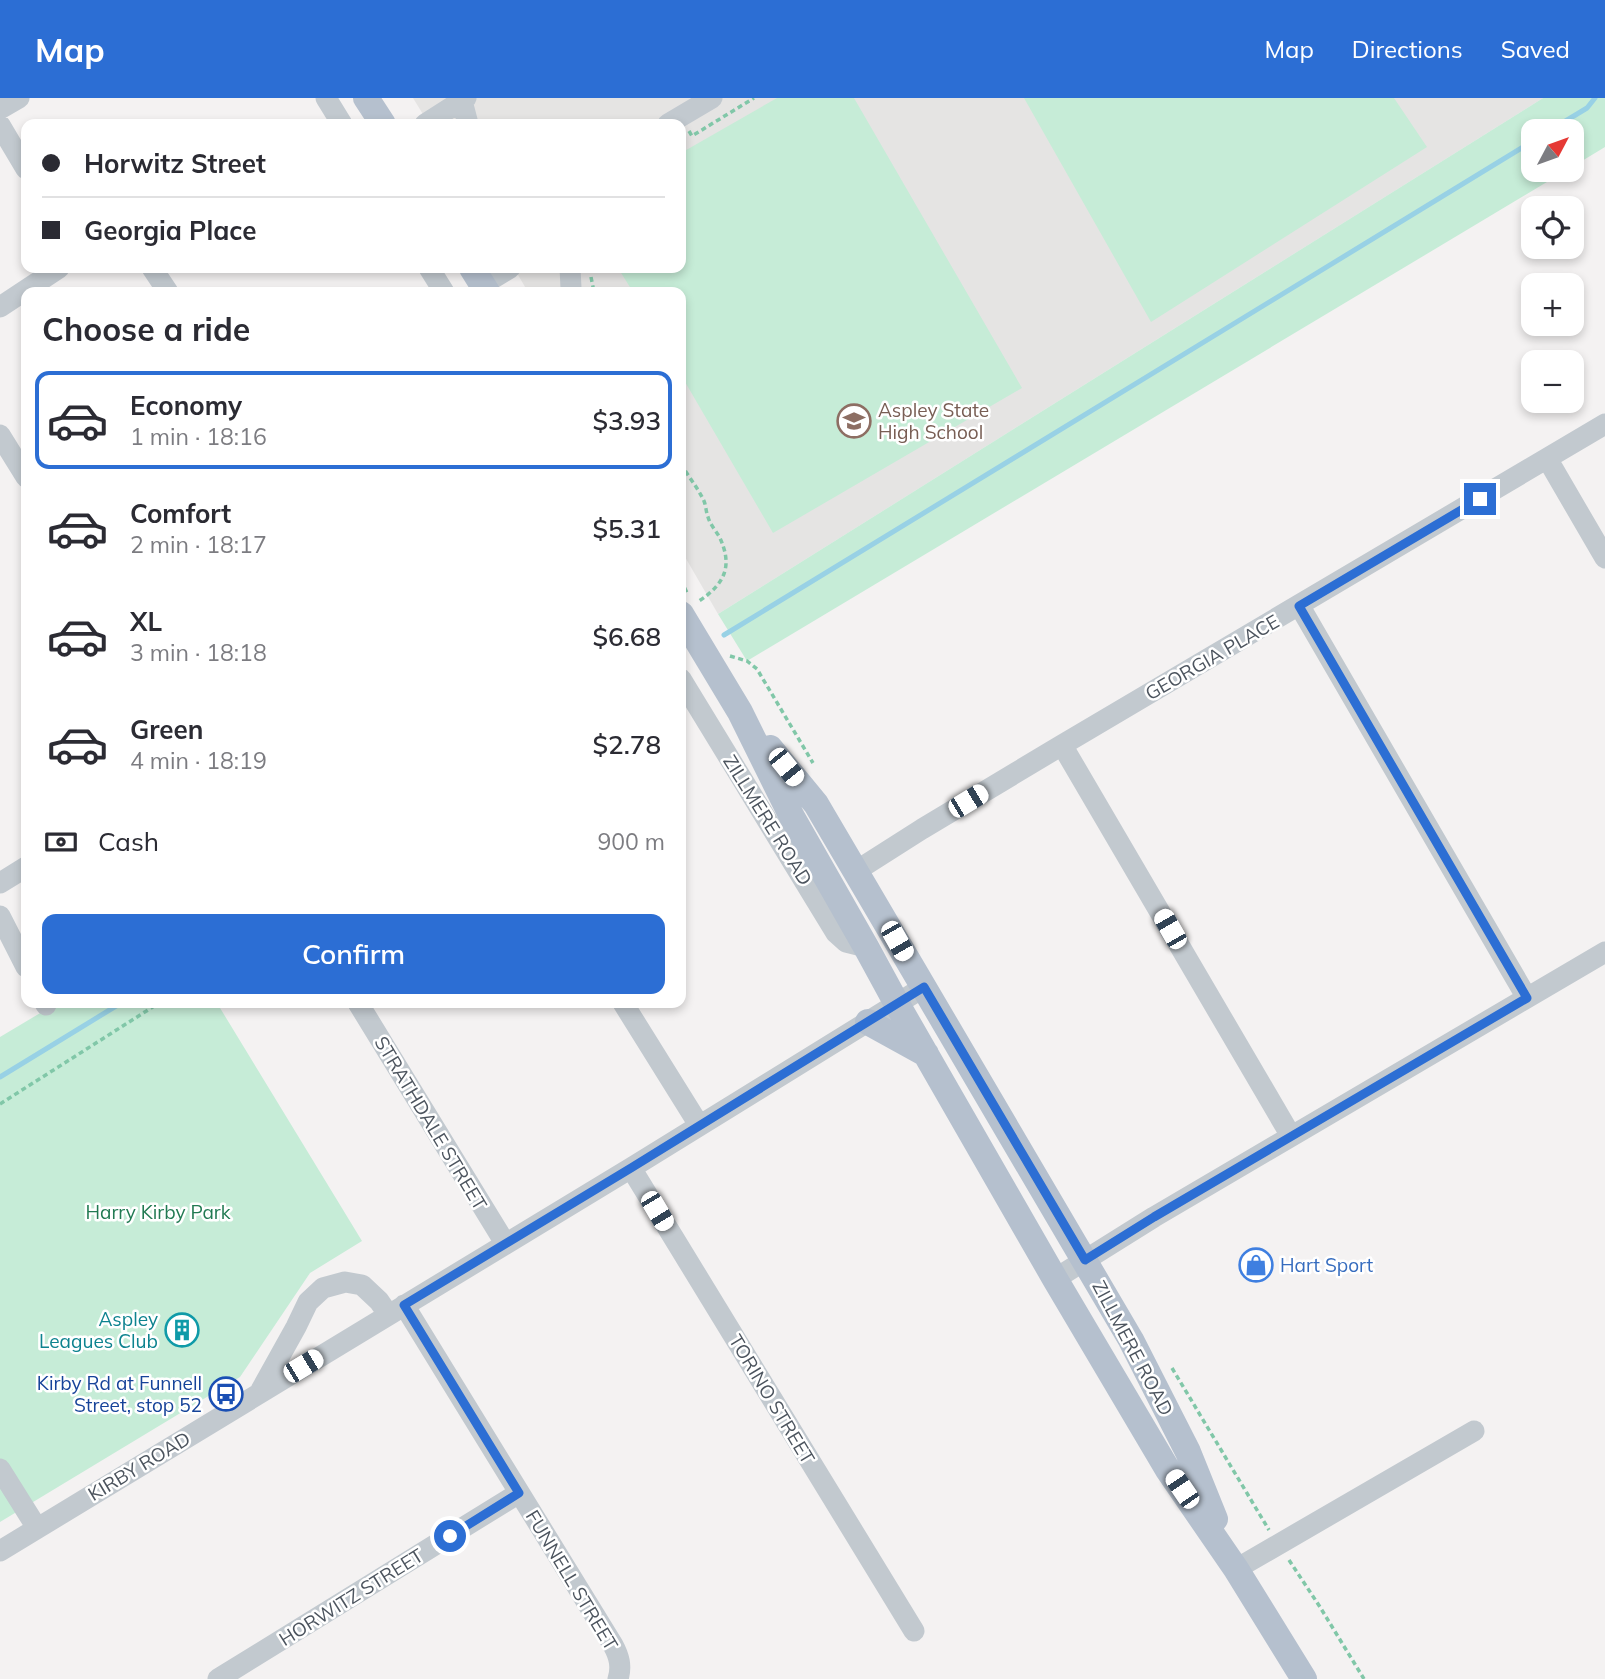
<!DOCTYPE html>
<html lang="en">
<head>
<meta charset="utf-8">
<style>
	body { margin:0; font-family:Mulish,sans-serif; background:#f2f2f3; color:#2b2b33; height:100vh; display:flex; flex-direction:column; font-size:26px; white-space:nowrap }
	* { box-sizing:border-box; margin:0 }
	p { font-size:23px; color:#7c7c81 }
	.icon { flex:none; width:38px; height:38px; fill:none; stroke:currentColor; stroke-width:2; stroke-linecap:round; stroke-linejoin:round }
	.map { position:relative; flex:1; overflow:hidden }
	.sheet { position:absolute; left:21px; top:189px; width:665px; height:721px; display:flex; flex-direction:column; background:#fff; border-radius:14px; box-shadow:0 4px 10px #0003 }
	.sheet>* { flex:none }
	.top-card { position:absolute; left:21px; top:21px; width:665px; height:154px; border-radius:14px; box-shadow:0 4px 10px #0003; display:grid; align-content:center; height:154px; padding:0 21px; background:#fff }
	.needle { width:46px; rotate:49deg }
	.buttons { position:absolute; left:1521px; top:21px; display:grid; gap:14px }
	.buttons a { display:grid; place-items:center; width:63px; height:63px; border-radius:14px; background:#fff; box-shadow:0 4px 10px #0003; font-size:35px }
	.end { position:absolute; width:32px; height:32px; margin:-16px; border:9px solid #2c6ed4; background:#fff; box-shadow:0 0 0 4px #fff }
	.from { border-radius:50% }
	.car { position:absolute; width:21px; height:42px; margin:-21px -10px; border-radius:9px; box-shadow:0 0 5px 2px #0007; background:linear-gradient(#fff 24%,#345 0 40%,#fff 0 76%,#345 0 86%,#fff 0) }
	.top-card b { display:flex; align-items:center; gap:24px; height:66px; font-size:26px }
	.top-card b+b { border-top:2px solid #e1e1e2 }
	.top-card i { width:18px; height:18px; background:#2b2b33 }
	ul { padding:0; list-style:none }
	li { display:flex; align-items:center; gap:21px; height:98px; margin:0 14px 10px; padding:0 7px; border:4px solid transparent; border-radius:14px }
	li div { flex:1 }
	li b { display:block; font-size:26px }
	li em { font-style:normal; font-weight:600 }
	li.current { border-color:#2c6ed4 }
	li>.icon { width:63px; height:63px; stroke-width:1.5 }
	h2 { padding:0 21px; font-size:32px; line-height:84px }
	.pay { display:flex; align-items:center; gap:18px; height:77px; padding:0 21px; font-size:26px }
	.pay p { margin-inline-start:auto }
	.action { display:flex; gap:14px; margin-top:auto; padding:14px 21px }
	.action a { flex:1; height:80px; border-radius:14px; background:#2c6ed4; color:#fff; font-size:28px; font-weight:600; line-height:80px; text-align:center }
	header { display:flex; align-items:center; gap:42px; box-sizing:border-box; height:98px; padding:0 35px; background:#2c6ed4; color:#fff }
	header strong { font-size:33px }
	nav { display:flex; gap:38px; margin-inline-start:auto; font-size:24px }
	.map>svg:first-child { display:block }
	.education { fill:#e5e4e3 }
	.green { fill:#c6ecd7 }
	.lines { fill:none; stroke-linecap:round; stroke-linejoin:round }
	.stream { stroke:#98d1e5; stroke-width:5 }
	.path { stroke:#81c7a8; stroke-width:3.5; stroke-dasharray:5 3.5; stroke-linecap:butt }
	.minor { stroke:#c2c9cf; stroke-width:21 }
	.major { stroke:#b5c0ce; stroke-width:26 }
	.route { stroke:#2c6ed4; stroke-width:9 }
	.labels { text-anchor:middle; stroke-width:5; stroke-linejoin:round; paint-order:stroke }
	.education-label { font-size:19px; fill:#785e54; stroke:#fff; text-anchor:start }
	.street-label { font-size:19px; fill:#4c545e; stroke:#fff }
	.park-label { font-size:19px; fill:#217a52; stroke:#fff }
	.shop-label { font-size:19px; fill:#366cbe; stroke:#fff; text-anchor:start }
	.culture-label { font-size:19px; fill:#0d838f; stroke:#fff; text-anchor:end }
	.transit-label { font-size:19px; fill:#164399; stroke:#fff; text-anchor:end }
</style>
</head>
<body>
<header>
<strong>Map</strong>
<nav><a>Map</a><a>Directions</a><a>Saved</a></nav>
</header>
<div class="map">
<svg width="1605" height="1581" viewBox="0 0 1605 1581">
	<rect width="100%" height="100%" fill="#f4f2f2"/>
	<!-- education -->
	<path class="education" d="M413 0H1543L718 516 681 452V194H528L514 170H681V26H429Z"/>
	<!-- green -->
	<path class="green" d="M777 0H854L1022 290 773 435 681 277V194H633L618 170H681V55Z
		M1024 0H1394L1427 49 1151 224Z
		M1543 0H1605V49L1572 69V33H1533V72H1567L747 563 718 516Z
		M57 905H217L362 1143 310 1175 240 1279 0 1424V939Z"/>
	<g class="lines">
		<!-- stream -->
		<path class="stream" d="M1549 33 1587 10 1595 0
			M724 537 1533 43
			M0 979 121 905"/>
		<!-- path -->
		<path class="path" d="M689 33 692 38 754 0
			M591 179 594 194
			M681 366C688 378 698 390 704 403 706 408 706 414 708 419 710 426 715 432 719 438 733 467 726 485 699 503
			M681 482 687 495
			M730 558 747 563 757 571 813 665
			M0 1006 159 905
			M1172 1270 1269 1432
			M1289 1462 1320 1509 1364 1581"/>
		<!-- minor -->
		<path class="minor" d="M326 0 342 26
			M462 3 468 26
			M0 11 19 0
			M425 26 466 0
			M668 26 712 0
			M0 27 26 71
			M152 170 168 194
			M429 170 444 194
			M482 187 510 170
			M570 194 571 190 570 170
			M0 209 59 170
			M0 337 26 379
			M1548 362 1605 460
			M1299 507 1527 900
			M681 581 836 835 846 844 866 849
			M1062 647 1291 1038
			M856 773 922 731 1062 647 1605 326
			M0 785 26 769
			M0 818 26 869
			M45 905 46 907
			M358 905 505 1145
			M623 905 699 1027
			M631 1070 914 1533
			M1055 1181 1154 1119 1605 854
			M404 1207 613 1547C619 1558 622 1568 618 1581
			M261 1292 296 1229 308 1204 323 1190 345 1184 362 1187 379 1203 388 1216
			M0 1371 37 1430
			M0 1453 631 1070 924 889
			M1236 1471 1474 1333
			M218 1581 519 1395"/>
		<!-- major -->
		<path class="major" d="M366 0 383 26
			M472 170 487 194
			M681 516 740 614 792 719 866 849 897 906 1055 1181 1168 1372 1236 1471 1304 1581
			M770 650 816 706 1131 1242 1188 1354 1215 1421
			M868 924 926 956"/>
	</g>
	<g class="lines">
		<!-- route -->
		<path class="route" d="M450 1438 519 1395 404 1207 631 1070 924 889 1085 1162 1154 1119 1527 900 1299 508 1480 401"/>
	</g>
	<!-- icons -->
	<defs>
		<symbol id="school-ring" viewBox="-11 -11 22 22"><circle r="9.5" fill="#fff" stroke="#8d6e63" stroke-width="1.5"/><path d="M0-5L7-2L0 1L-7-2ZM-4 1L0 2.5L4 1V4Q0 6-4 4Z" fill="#8d6e63"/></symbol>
		<symbol id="shop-ring" viewBox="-11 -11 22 22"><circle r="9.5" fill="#fff" stroke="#3f7fe0" stroke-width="1.5"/><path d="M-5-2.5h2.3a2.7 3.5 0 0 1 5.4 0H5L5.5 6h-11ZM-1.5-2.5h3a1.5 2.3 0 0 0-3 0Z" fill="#3f7fe0"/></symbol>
		<symbol id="building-ring" viewBox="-11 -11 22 22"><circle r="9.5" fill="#fff" stroke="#0f9aa8" stroke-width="1.5"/><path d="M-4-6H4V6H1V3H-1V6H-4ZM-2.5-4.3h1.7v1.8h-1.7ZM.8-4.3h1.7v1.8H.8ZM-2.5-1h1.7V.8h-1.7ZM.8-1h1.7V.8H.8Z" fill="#0f9aa8"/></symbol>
		<symbol id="bus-ring" viewBox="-11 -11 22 22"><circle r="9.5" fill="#fff" stroke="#1a4fb4" stroke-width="1.5"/><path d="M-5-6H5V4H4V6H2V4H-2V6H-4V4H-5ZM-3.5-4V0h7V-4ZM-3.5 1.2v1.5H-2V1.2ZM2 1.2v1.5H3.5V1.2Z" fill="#1a4fb4"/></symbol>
	</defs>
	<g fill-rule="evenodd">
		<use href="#school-ring" x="835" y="304" width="38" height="38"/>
		<use href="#shop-ring" x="1237" y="1148" width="38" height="38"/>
		<use href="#building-ring" x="163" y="1213" width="38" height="38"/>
		<use href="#bus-ring" x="207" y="1277" width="38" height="38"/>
	</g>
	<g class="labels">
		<!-- education labels -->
		<g class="education-label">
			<text x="878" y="319">Aspley State<tspan x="878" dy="22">High School</tspan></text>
		</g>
		<!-- street labels -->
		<g class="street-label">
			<text transform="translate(1212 559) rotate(-30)" y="7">GEORGIA PLACE</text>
			<text transform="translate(768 722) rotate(58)" y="7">ZILLMERE ROAD</text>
			<text transform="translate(431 1025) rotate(59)" y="7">STRATHDALE STREET</text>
			<text transform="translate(1133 1250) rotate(62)" y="7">ZILLMERE ROAD</text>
			<text transform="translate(772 1301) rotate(59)" y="7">TORINO STREET</text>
			<text transform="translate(139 1368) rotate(-31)" y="7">KIRBY ROAD</text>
			<text transform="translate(572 1482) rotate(59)" y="7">FUNNELL STREET</text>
			<text transform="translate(351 1499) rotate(-32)" y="7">HORWITZ STREET</text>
		</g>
		<!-- park labels -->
		<g class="park-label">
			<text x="158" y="1121">Harry Kirby Park</text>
		</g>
		<!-- shop labels -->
		<g class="shop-label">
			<text x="1280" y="1174">Hart Sport</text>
		</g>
		<!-- culture labels -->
		<g class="culture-label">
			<text x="158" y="1228">Aspley<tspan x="158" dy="22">Leagues Club</tspan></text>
		</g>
		<!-- transit labels -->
		<g class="transit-label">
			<text x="202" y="1292">Kirby Rd at Funnell<tspan x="202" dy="22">Street, stop 52</tspan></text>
		</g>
	</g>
</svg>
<div class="buttons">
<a><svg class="needle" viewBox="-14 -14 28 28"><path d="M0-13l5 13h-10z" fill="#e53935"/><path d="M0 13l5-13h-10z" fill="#7c7c81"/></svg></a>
<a><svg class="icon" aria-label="locate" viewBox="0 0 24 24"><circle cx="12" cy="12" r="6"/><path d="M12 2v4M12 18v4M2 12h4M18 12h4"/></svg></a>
<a>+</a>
<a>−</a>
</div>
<i class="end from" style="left:450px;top:1438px"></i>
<i class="end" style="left:1480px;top:401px"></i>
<i class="car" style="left:786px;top:669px;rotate:141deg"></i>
<i class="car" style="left:968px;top:703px;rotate:59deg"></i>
<i class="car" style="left:1170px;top:831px;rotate:330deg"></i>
<i class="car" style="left:897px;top:843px;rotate:150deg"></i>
<i class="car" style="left:657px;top:1113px;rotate:149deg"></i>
<i class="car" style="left:303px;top:1268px;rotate:59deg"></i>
<i class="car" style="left:1182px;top:1391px;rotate:326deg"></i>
<div class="top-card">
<b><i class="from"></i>Horwitz Street</b>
<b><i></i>Georgia Place</b>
</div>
<section class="sheet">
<h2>Choose a ride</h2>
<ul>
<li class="current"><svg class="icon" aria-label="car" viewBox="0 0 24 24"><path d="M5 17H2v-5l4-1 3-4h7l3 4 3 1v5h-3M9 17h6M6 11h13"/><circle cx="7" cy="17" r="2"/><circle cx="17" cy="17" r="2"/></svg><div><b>Economy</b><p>1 min · 18:16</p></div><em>$3.93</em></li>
<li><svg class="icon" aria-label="car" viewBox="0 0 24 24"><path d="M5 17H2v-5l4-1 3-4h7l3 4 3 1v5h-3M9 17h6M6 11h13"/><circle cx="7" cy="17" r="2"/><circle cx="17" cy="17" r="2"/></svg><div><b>Comfort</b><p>2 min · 18:17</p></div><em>$5.31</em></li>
<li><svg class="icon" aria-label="car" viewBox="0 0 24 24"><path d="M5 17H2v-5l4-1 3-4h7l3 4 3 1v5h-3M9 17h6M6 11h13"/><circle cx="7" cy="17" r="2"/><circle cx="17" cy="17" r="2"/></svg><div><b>XL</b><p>3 min · 18:18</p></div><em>$6.68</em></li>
<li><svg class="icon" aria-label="car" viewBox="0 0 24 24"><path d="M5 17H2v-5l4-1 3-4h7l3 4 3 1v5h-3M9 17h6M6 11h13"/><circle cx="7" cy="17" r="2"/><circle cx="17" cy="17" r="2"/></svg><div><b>Green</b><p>4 min · 18:19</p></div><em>$2.78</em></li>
</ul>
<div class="pay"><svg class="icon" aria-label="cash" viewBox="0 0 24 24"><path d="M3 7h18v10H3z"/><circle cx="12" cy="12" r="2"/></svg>Cash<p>900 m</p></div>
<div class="action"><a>Confirm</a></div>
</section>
</div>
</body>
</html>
